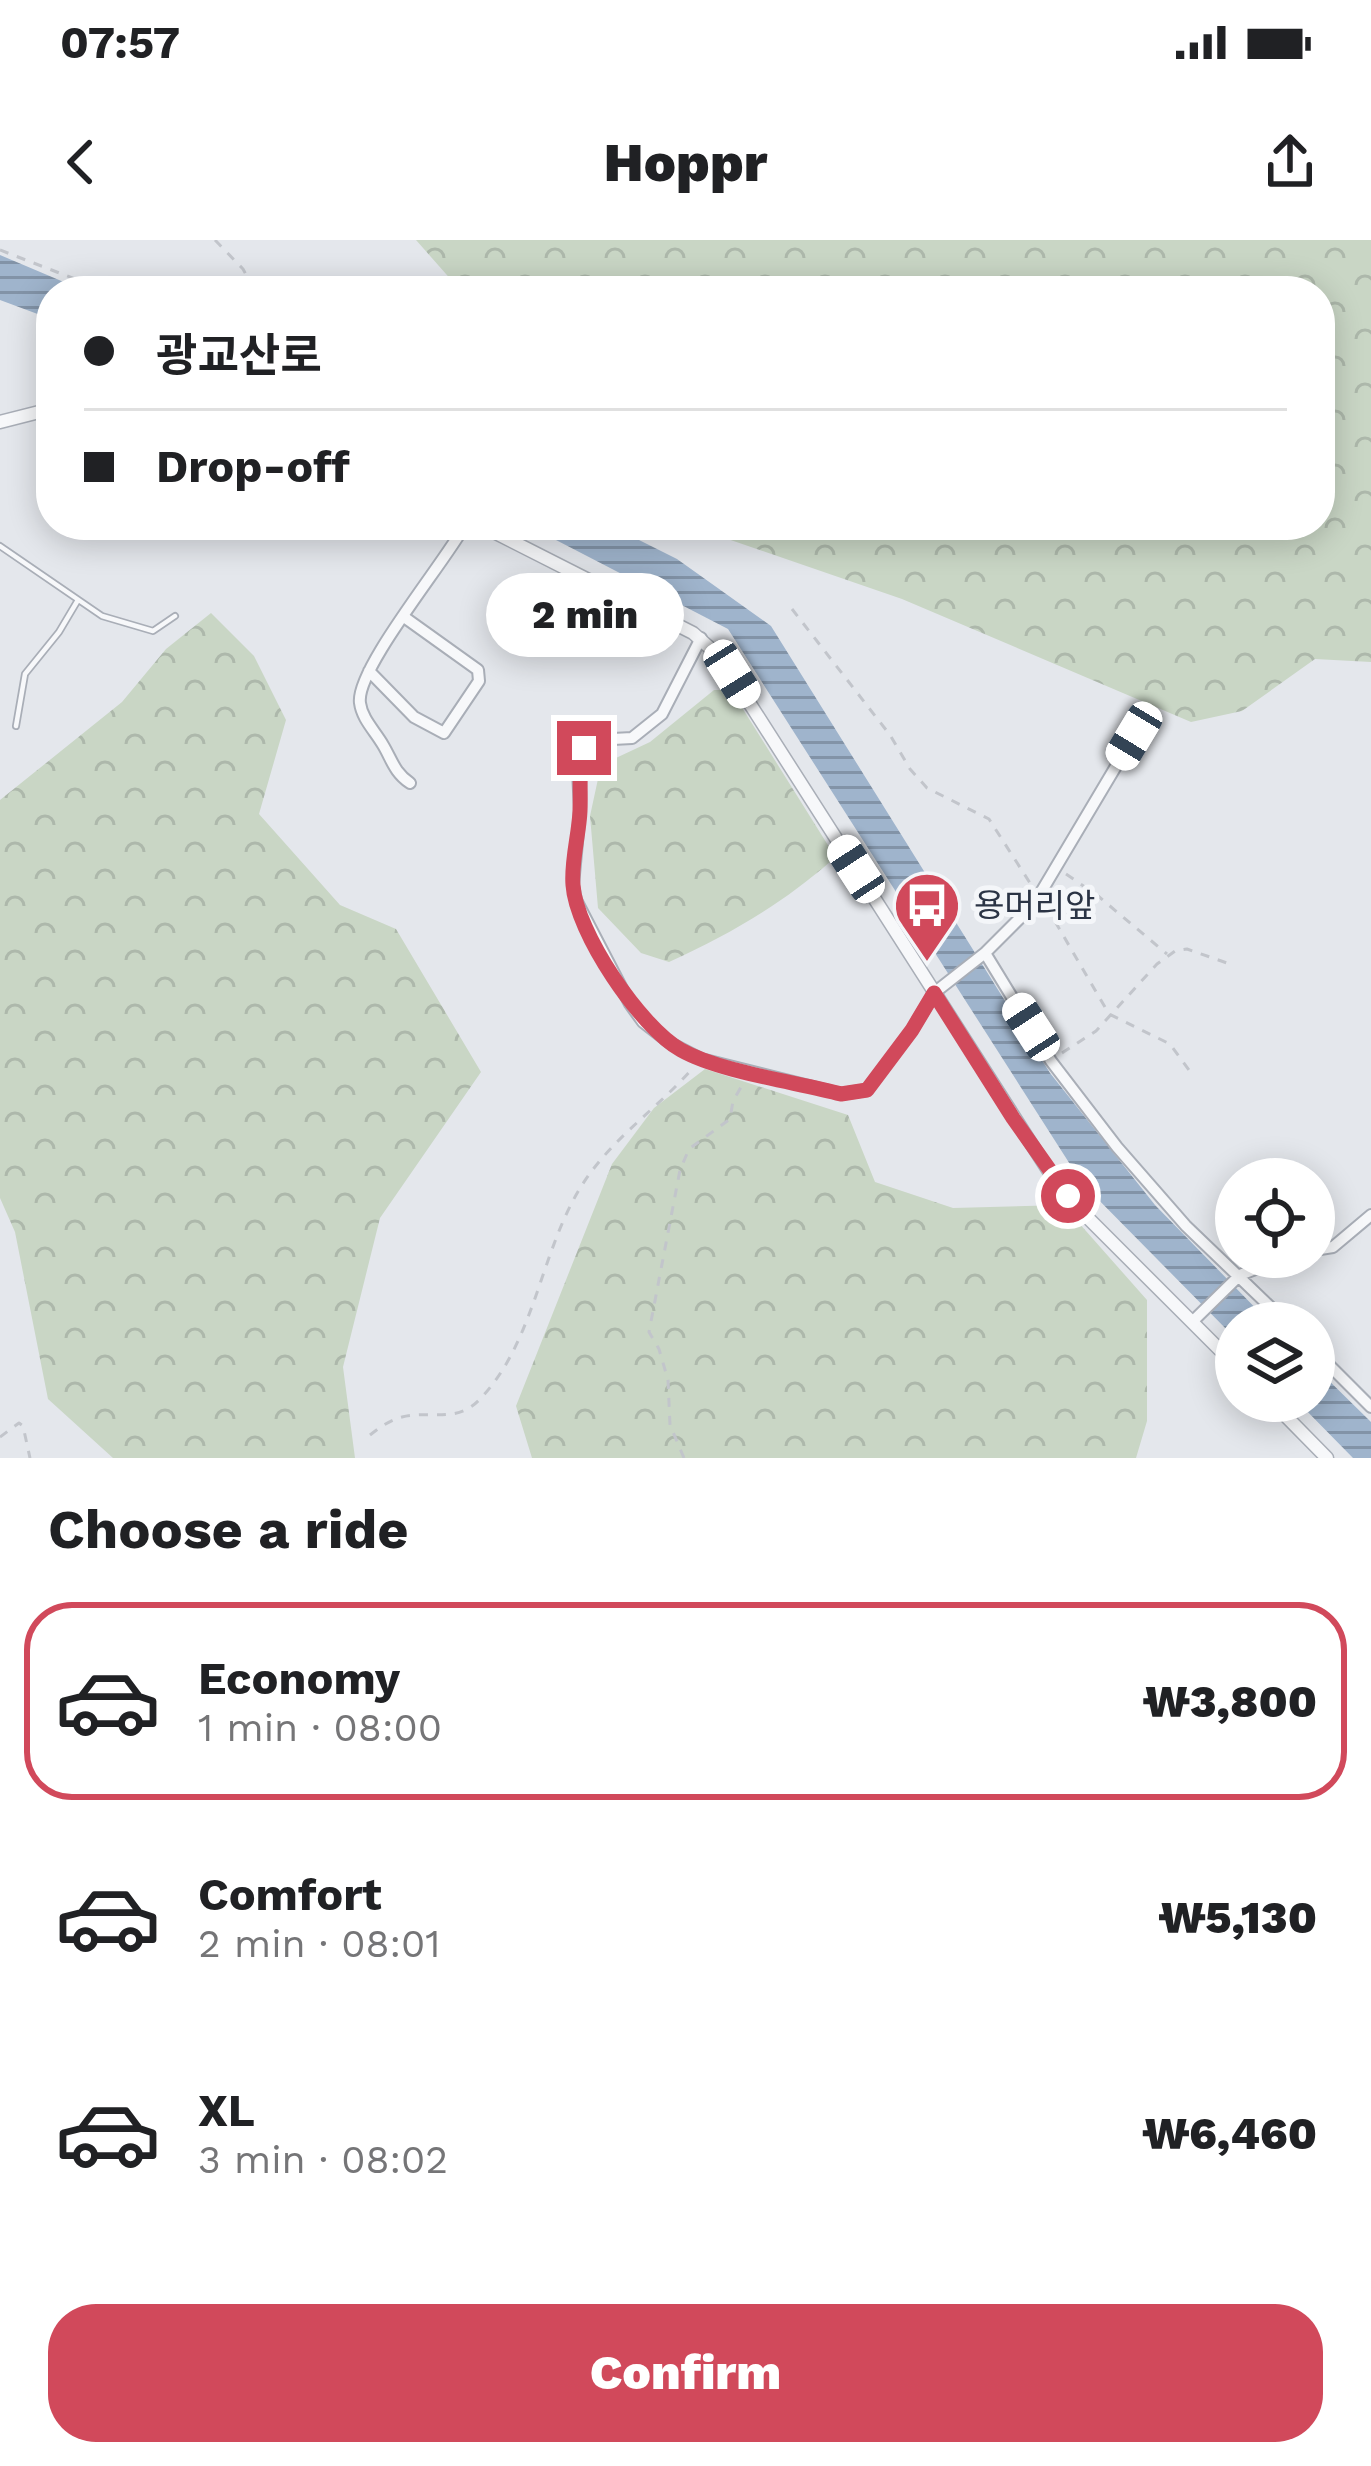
<!DOCTYPE html>
<html lang="en">
<head>
<meta charset="utf-8">
<style>
	body { margin:0; font-family:"Work Sans","Noto Sans KR",sans-serif; background:#f2f2f2; color:#202124; height:100vh; display:flex; flex-direction:column; font-size:45px; white-space:nowrap }
	* { box-sizing:border-box; margin:0 }
	p { font-size:39px; color:#757577 }
	.icon { flex:none; width:66px; height:66px; fill:none; stroke:currentColor; stroke-width:2; stroke-linecap:round; stroke-linejoin:round }
	.map { position:relative; height:1218px; overflow:hidden }
	.drawer { display:flex; flex-direction:column; background:#fff; flex:1 }
	.drawer>* { flex:none }
	.banner { position:absolute; left:36px; top:36px; width:1299px; height:264px; border-radius:48px; box-shadow:0 6px 30px #0003; display:grid; align-content:center; height:264px; padding:0 48px; background:#fff }
	.controls { position:absolute; left:1215px; top:918px; display:grid; gap:24px }
	.controls a { display:grid; place-items:center; width:120px; height:120px; border-radius:50%; background:#fff; box-shadow:0 6px 30px #0003; font-size:60px }
	.end { position:absolute; width:54px; height:54px; margin:-27px; border:15px solid #d1495b; background:#fff; box-shadow:0 0 0 6px #fff }
	.from { border-radius:50% }
	.bubble { position:absolute; height:84px; border-radius:42px; background:#fff; box-shadow:0 6px 30px #0003; font-size:39px; font-weight:800; line-height:84px; text-align:center }
	.car { position:absolute; width:36px; height:72px; margin:-36px -18px; border-radius:15px; box-shadow:0 0 9px 3px #0007; background:linear-gradient(#fff 24%,#345 0 40%,#fff 0 76%,#345 0 86%,#fff 0) }
	.banner b { display:flex; align-items:center; gap:42px; height:114px; font-size:45px }
	.banner b+b { border-top:3px solid #e0e0e0 }
	.banner i { width:30px; height:30px; background:#202124 }
	ul { padding:0; list-style:none }
	li { display:flex; align-items:center; gap:36px; height:198px; margin:0 24px 18px; padding:0 24px; border:6px solid transparent; border-radius:48px }
	li div { flex:1 }
	li b { display:block; font-size:45px }
	li em { font-style:normal; font-weight:800 }
	li.active { border-color:#d1495b }
	li>.icon { width:108px; height:108px; stroke-width:1.5 }
	h2 { padding:0 48px; font-size:54px; line-height:144px }
	.primary-button { display:flex; gap:24px; margin-top:auto; padding:24px 48px }
	.primary-button a { flex:1; height:138px; border-radius:48px; background:#d1495b; color:#fff; font-size:48px; font-weight:800; line-height:138px; text-align:center }
	.status { display:flex; justify-content:space-between; align-items:center; height:84px; padding:0 60px; background:#fff; direction:ltr }
	.status svg { height:33px; fill:currentColor }
	header { display:flex; justify-content:space-between; align-items:center; height:156px; padding:0 48px; background:#fff; font-size:54px; font-weight:800 }
	.map>svg:first-child { display:block }
	.forest { fill:url(#forest-crowns) }
	.water { fill:url(#water-rules) }
	.lines { fill:none; stroke-linecap:round; stroke-linejoin:round }
	.service-casing { stroke:#a9aeb7; stroke-width:8 }
	.minor-casing { stroke:#a9aeb7; stroke-width:14 }
	.tertiary-casing { stroke:#a9aeb7; stroke-width:15 }
	.path { stroke:#c2c5cb; stroke-width:3; stroke-dasharray:9 9; stroke-linecap:butt }
	.service { stroke:#f7f8fa; stroke-width:4.5 }
	.minor { stroke:#f7f8fa; stroke-width:10 }
	.tertiary { stroke:#f7f8fa; stroke-width:12 }
	.route { stroke:#d1495b; stroke-width:15 }
	.labels { text-anchor:middle; stroke-width:10; stroke-linejoin:round; paint-order:stroke }
	.poi-label { font-size:33px; fill:#2b3445; stroke:#f4f6f9; text-anchor:start }
</style>
</head>
<body>
<div class="status"><b>07:57</b><svg viewBox="0 0 49 12"><path d="M0 12V9h3v3zM5 12V6h3v6zM10 12V3h3v9zM15 12V0h3v12zM26 1h20v11H26zM47 4h2v5h-2z"/></svg></div>
<header><svg class="icon" aria-label="back" viewBox="0 0 24 24"><path d="M15 5l-7 7 7 7"/></svg>Hoppr<svg class="icon" aria-label="share" viewBox="0 0 24 24"><path d="M12 15V3M7 8l5-5 5 5M5 13v7h14v-7"/></svg></header>
<div class="map">
<svg width="1371" height="1218" viewBox="0 0 1371 1218">
	<defs>
		<pattern id="forest-crowns" width="20" height="18" patternUnits="userSpaceOnUse" patternTransform="scale(3)"><rect width="20" height="18" fill="#c9d6c5"/><path d="M2 6a3 3 0 1 1 6 0M12 15a3 3 0 1 1 6 0" fill="none" stroke="#adb8ab"/></pattern>
		<pattern id="water-rules" width="6" height="5" patternUnits="userSpaceOnUse" patternTransform="scale(3)"><rect width="6" height="5" fill="#9fb4cc"/><path d="M0 2.5h6" fill="none" stroke="#8293a7"/></pattern>
	</defs>
	<rect width="100%" height="100%" fill="#e4e7ec"/>
	<!-- forest -->
	<path class="forest" d="M416 0H1371V422L1315 419 1242 471 1191 482 902 359 687 285H1320V51H461Z
		M211 373 254 416 286 480 259 574 340 665 396 689 481 832 380 978 343 1127 355 1218H113L48 1159 15 992 0 958V560L122 462 166 409Z
		M714 450H731L831 610V621C782 664 729 695 669 722L641 713 598 668 590 576 601 525 650 502Z
		M705 829 848 875 875 942 953 968 1063 965 1147 1060V1181L1136 1218H532L516 1166 612 924 654 868Z"/>
	<!-- water -->
	<path class="water" d="M0 15 85 51H51V79L0 60Z
		M527 285H609L677 319 771 386 1050 833 1155 965 1270 1083H1236V1099L1082 943 728 389Z
		M1314 1126 1371 1182V1218H1353L1297 1161H1314Z"/>
	<g class="lines">
		<defs>
			<path id="service" d="M0 306 102 376 153 391 175 376
				M16 486 25 434 59 392 78 360"/>
			<path id="minor" d="M301 51 316 47 327 51
				M701 398 662 474 632 498 594 500 584 508 578 532 580 570 573 645 576 660 630 764 643 782 670 803 701 819 841 854 867 850 912 790 934 753 985 713 1051 821 1117 907 1186 986 1287 1083
				M369 431 414 477 444 493 479 441 478 430 404 377
				M410 543C394 532 392 520 383 505 375 491 362 479 360 463 355 430 445 322 465 285
				M985 713 1034 664 1134 496
				M1314 1010 1333 1007 1371 975
				M1193 1081 1240 1035 1286 1017
				M1314 1110 1371 1167"/>
			<path id="tertiary" d="M0 182 51 169
				M480 285 693 393 720 417 1050 933 1087 977 1236 1126
				M1271 1161 1327 1218"/>
		</defs>
		<!-- service casing -->
		<use href="#service" class="service-casing"/>
		<!-- minor casing -->
		<use href="#minor" class="minor-casing"/>
		<!-- tertiary casing -->
		<use href="#tertiary" class="tertiary-casing"/>
		<!-- path -->
		<path class="path" d="M215 0 243 29 255 51
			M0 10 106 51
			M792 369 890 495 910 529 927 548 989 579 1030 643
			M1066 634 1098 656 1167 714
			M1046 666 1109 774 1170 804 1189 830
			M1062 813 1096 791 1157 724 1175 711 1187 709 1227 723
			M370 1195C380 1187 390 1180 402 1177 431 1170 457 1184 480 1159 534 1103 540 1015 579 950 608 901 655 871 692 829
			M0 1197 19 1183 23 1186 30 1218
			M684 1218 670 1185 668 1140 659 1109 649 1092 680 930 689 909 730 879 733 861 744 842"/>
		<!-- service -->
		<use href="#service" class="service"/>
		<!-- minor -->
		<use href="#minor" class="minor"/>
		<!-- tertiary -->
		<use href="#tertiary" class="tertiary"/>
	</g>
	<g class="lines">
		<!-- route -->
		<path class="route" d="M584 508C578 531 581 548 580 571 579 595 571 621 573 645 576 692 640 787 681 810 720 832 796 842 841 854L867 850 912 790 934 753 1013 878 1068 956"/>
	</g>
	<!-- icons -->
	<defs>
		<symbol id="bus-pin" viewBox="-11 -11 22 30"><path d="M0 17L-7.5 6A9.5 9.5 0 1 1 7.5 6Z" fill="#d1495b" stroke="#f4f6f9"/><path d="M-5-6H5V4H4V6H2V4H-2V6H-4V4H-5ZM-3.5-4V0h7V-4ZM-3.5 1.2v1.5H-2V1.2ZM2 1.2v1.5H3.5V1.2Z" fill="#fff"/></symbol>
	</defs>
	<g fill-rule="evenodd">
		<use href="#bus-pin" x="889" y="627" width="76" height="104"/>
	</g>
	<g class="labels">
		<!-- poi labels -->
		<g class="poi-label">
			<text x="974" y="677">용머리앞</text>
		</g>
	</g>
</svg>
<div class="controls">
<a><svg class="icon" aria-label="locate" viewBox="0 0 24 24"><circle cx="12" cy="12" r="6"/><path d="M12 2v4M12 18v4M2 12h4M18 12h4"/></svg></a>
<a><svg class="icon" aria-label="layers" viewBox="0 0 24 24"><path d="M12 4l9 5-9 5-9-5zM3 14l9 5 9-5"/></svg></a>
</div>
<i class="end from" style="left:1068px;top:956px"></i>
<i class="end" style="left:584px;top:508px"></i>
<div class="bubble" style="left:486px;top:333px;width:198px">2 min</div>
<i class="car" style="left:732px;top:434px;rotate:148deg"></i>
<i class="car" style="left:1134px;top:496px;rotate:211deg"></i>
<i class="car" style="left:856px;top:629px;rotate:327deg"></i>
<i class="car" style="left:1031px;top:787px;rotate:327deg"></i>
<div class="banner">
<b><i class="from"></i>광교산로</b>
<b><i></i>Drop-off</b>
</div>
</div>
<section class="drawer">
<h2>Choose a ride</h2>
<ul>
<li class="active"><svg class="icon" aria-label="car" viewBox="0 0 24 24"><path d="M5 17H2v-5l4-1 3-4h7l3 4 3 1v5h-3M9 17h6M6 11h13"/><circle cx="7" cy="17" r="2"/><circle cx="17" cy="17" r="2"/></svg><div><b>Economy</b><p>1 min · 08:00</p></div><em>₩3,800</em></li>
<li><svg class="icon" aria-label="car" viewBox="0 0 24 24"><path d="M5 17H2v-5l4-1 3-4h7l3 4 3 1v5h-3M9 17h6M6 11h13"/><circle cx="7" cy="17" r="2"/><circle cx="17" cy="17" r="2"/></svg><div><b>Comfort</b><p>2 min · 08:01</p></div><em>₩5,130</em></li>
<li><svg class="icon" aria-label="car" viewBox="0 0 24 24"><path d="M5 17H2v-5l4-1 3-4h7l3 4 3 1v5h-3M9 17h6M6 11h13"/><circle cx="7" cy="17" r="2"/><circle cx="17" cy="17" r="2"/></svg><div><b>XL</b><p>3 min · 08:02</p></div><em>₩6,460</em></li>
</ul>
<div class="primary-button"><a>Confirm</a></div>
</section>
</body>
</html>
